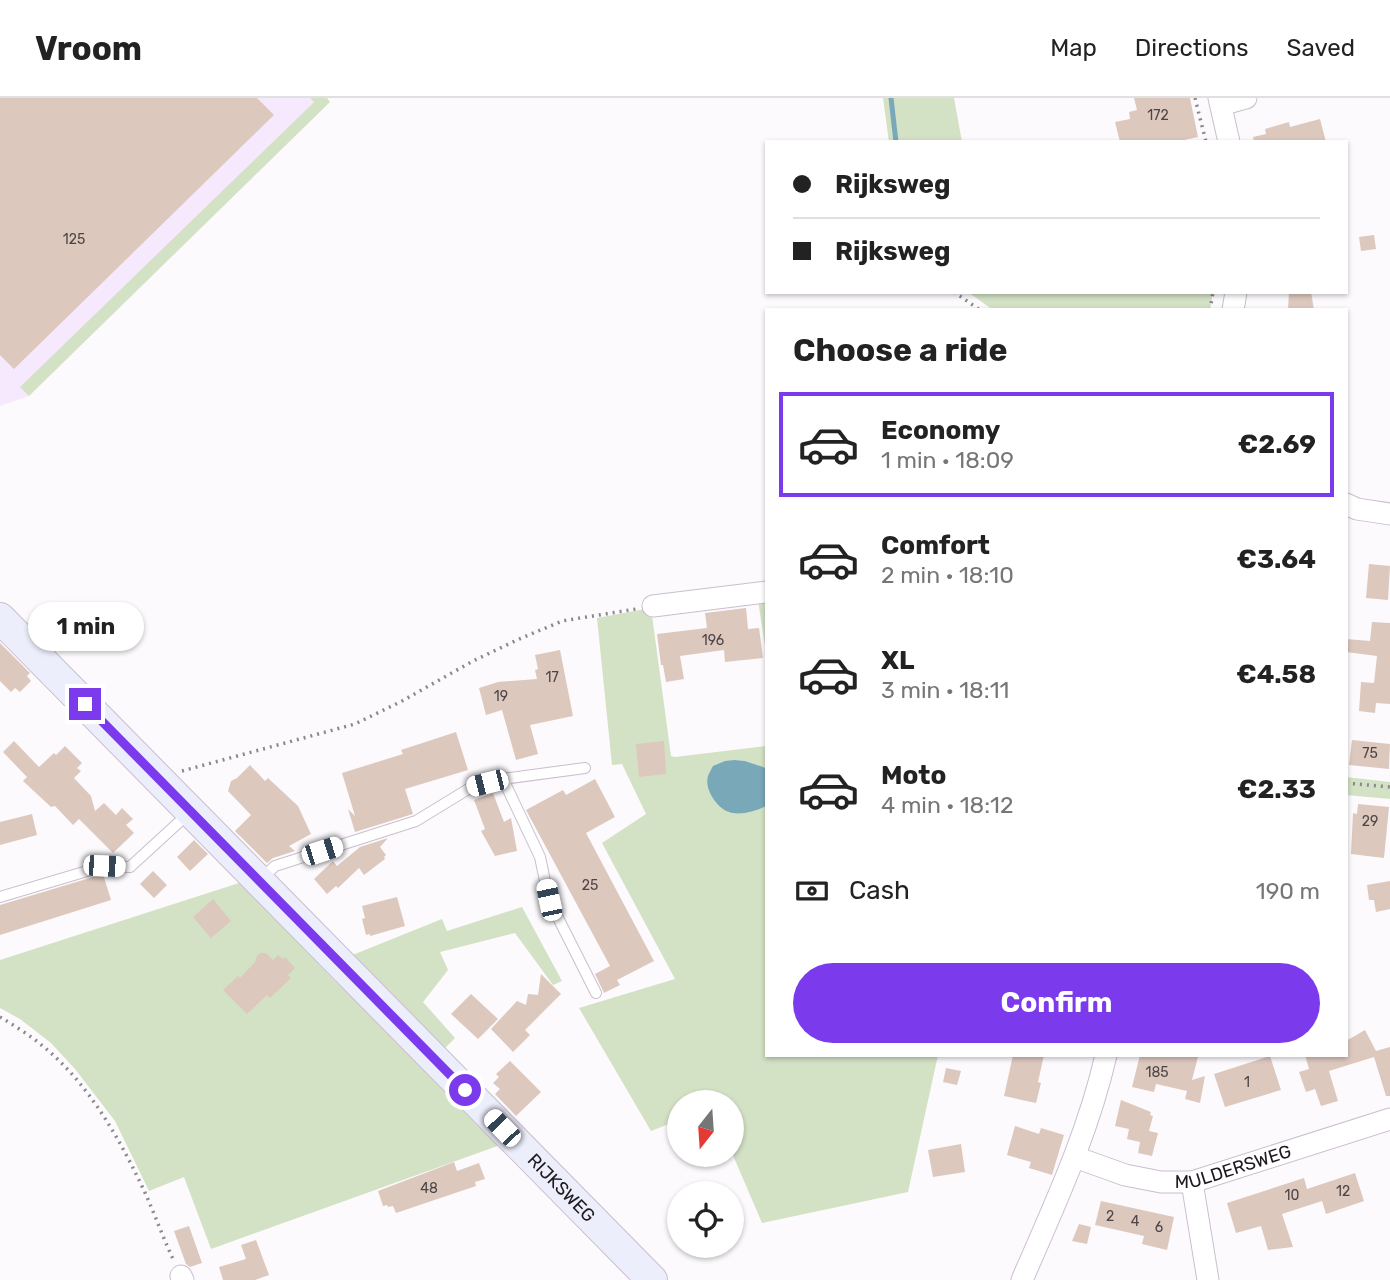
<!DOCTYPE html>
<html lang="en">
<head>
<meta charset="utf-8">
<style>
	body { margin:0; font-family:Rubik,sans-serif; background:#f2f2f2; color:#222; height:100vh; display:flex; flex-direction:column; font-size:26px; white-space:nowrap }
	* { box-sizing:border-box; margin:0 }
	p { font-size:23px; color:#767676 }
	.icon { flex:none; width:38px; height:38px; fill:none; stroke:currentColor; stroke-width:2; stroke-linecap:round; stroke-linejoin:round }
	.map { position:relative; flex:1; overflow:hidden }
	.sheet { position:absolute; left:765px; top:210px; width:583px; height:749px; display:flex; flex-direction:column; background:#fff; border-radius:0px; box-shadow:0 2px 5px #0004 }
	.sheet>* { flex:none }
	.guide { position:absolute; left:765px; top:42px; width:583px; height:154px; border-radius:0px; box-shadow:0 2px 5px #0004; display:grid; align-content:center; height:154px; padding:0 28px; background:#fff }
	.needle { width:46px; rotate:197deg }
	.tools { position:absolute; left:667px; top:992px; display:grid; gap:14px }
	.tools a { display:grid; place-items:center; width:77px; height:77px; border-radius:50%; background:#fff; box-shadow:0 2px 5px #0004; font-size:35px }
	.end { position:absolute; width:32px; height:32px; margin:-16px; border:9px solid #7c3aed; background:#fff; box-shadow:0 0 0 4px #fff }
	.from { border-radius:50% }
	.bubble { position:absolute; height:49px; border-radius:24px; background:#fff; box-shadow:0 2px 5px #0004; font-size:23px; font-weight:700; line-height:49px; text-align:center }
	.car { position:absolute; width:21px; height:42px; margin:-21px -10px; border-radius:9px; box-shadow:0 0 5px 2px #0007; background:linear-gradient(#fff 24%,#345 0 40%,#fff 0 76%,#345 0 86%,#fff 0) }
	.guide b { display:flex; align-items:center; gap:24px; height:66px; font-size:26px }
	.guide b+b { border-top:2px solid #e0e0e0 }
	.guide i { width:18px; height:18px; background:#222 }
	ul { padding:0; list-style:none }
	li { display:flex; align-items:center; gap:21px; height:105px; margin:0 14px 10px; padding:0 14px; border:4px solid transparent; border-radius:0px }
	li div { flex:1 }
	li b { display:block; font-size:26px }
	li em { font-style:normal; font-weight:700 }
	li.on { border-color:#7c3aed }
	li>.icon { width:63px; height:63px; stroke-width:1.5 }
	h2 { padding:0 28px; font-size:32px; line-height:84px }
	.pay { display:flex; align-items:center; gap:18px; height:77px; padding:0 28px; font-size:26px }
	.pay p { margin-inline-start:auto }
	.cta { display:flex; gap:14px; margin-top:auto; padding:14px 28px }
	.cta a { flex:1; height:80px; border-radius:42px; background:#7c3aed; color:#fff; font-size:28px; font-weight:700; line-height:80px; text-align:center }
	header { display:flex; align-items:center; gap:42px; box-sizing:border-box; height:98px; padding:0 35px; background:#fff; border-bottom:2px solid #e0e0e0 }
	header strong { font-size:33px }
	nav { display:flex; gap:38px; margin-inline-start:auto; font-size:24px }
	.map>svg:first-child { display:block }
	.built { fill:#f7e9fd }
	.green { fill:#d3e1c5 }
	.water { fill:#79a8b9 }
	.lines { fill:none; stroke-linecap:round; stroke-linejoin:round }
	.stream { stroke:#79a8b9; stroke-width:5 }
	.building { fill:#ddc8be }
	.lane-casing { stroke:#cabecf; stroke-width:12 }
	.street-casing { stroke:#cabecf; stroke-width:23 }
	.secondary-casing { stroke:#cabecf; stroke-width:32 }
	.path { stroke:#8b888c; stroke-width:3.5; stroke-dasharray:2 5; stroke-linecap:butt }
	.lane { stroke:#fff; stroke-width:10 }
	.street { stroke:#fff; stroke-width:21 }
	.secondary { stroke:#eceefb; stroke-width:30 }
	.route { stroke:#7c3aed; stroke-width:9 }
	.labels { text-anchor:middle; stroke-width:5; stroke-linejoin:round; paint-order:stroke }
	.number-label { font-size:14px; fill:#4e4547 }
	.street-label { font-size:18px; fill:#1e191f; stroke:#fcfafd }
</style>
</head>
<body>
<header>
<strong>Vroom</strong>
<nav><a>Map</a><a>Directions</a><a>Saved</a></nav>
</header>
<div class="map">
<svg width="1390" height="1182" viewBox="0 0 1390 1182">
	<rect width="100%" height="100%" fill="#fcfafd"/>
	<!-- built -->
	<path class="built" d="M0 0H310L314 4 21 289 29 298 0 308Z"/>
	<!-- green -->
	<path class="green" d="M310 0H327L330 4 29 298 20 289 314 4Z
		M883 0H954L962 44H889Z
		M968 194H1213L1210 212H993Z
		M757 496H766V554Z
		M651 510 671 658 675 659 766 648V670L745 663 735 662 728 714C741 715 755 714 766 708V957H938L908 1094 762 1125 732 1055V1004H679V1022L651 1033 579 910 675 881 602 745 646 716 622 666 612 667 597 520Z
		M1346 679 1390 684V701L1346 697Z
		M239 785 335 883 503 1046 211 1151 184 1079 149 1093 115 1023 75 971 51 945 20 921 0 910V862Z
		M522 809 562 883 553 887 515 835 440 854 448 872 423 904 455 940 441 954 350 858 442 821 447 833Z"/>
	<!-- water -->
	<path class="water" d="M735 662 745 663 766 670V708C757 713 739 718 729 714 717 710 704 691 708 678 709 675 711 672 713 668L725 663Z"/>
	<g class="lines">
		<!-- stream -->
		<path class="stream" d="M891 0 896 44"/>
	</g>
	<!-- building -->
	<path class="building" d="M0 0H257L274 17 14 271 0 257Z
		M1134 0H1190L1198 39 1175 44H1120L1115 24 1130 21 1129 14 1137 12Z
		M1320 21 1326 44H1254L1253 39 1266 36 1265 31 1289 24 1290 29Z
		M1374 137 1376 151 1361 153 1359 139Z
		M1289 194H1311L1314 212H1288Z
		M1369 466 1390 468 1388 502 1366 500Z
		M746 510 748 531 759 530 763 560 725 564 724 552 680 558 684 581 666 584 663 567H661L657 536 707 530 705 515Z
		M1372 524 1390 525V606L1376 605 1375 615 1359 613 1361 584 1374 585 1377 558 1346 554V541L1370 543Z
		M0 545 30 575 27 578 31 583 20 594 15 590 11 594 0 583Z
		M560 552 573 618 530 627 538 656 516 662 502 612 486 617 479 590 498 584 537 581 535 572 538 571 535 557Z
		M456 634 468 672 405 691 413 716 355 734 348 711 355 718 342 675 403 656 401 652Z
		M1352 642 1390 646 1389 671 1349 667Z
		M14 643 39 669 54 655 56 657 65 648 82 665 77 670 81 673 74 680 91 698 95 713 104 705 116 717 122 710 133 721 126 727 134 735 113 755 79 721 73 727 55 708 51 709 23 683 27 679 3 654Z
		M664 643 666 676 639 679 636 646Z
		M250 667 265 683 268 680 298 708 311 736 289 748 295 753 273 760 267 765 235 733 251 717 228 693 231 683 237 680Z
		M595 681 615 719 586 735 654 863 617 882 620 887 604 895 595 876 610 868 526 712 563 692 566 697Z
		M493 695 504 724 511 720 517 753 495 758 481 733 485 731 474 702Z
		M1358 706 1389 709 1384 760 1351 756 1353 715 1357 716Z
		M32 716 37 737 0 747V724Z
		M388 740 380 749 386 757 384 759 385 761 364 777 359 770 338 790 336 788 327 796 314 781 333 763 337 768 360 749Z
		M194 742 208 756 190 773 177 759Z
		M153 773 167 787 154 800 140 786Z
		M103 776 111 802 0 837V807Z
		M1390 783V811L1376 814 1374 802H1369L1367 787Z
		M397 799 405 828 370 838V836L366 837 362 821 365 820 362 808Z
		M213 801 231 823 211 840 193 819Z
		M260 855H266L273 862 278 857 283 861 285 859 295 870 288 877 291 880 270 900 267 897 247 916 223 892 238 878 240 880 255 864 257 858Z
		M541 876 561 896 525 932 530 937 513 954 491 931 517 903 526 907 528 896 538 897Z
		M471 896 498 921 478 941 451 916Z
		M1365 932 1376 953 1390 949V998H1386L1374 959 1329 973 1338 1003 1321 1008 1315 991 1306 994 1299 974 1309 971 1305 957H1346V943Z
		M1013 957H1044L1038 984 1041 985 1036 1005 1004 998Z
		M1140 957H1190L1198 959 1192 982 1205 978 1200 1005 1185 1001 1187 993 1156 986 1154 994 1132 989Z
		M1270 958 1281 992 1225 1009 1214 976Z
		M510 963 541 994 516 1018 495 996 500 991 493 985 499 979 496 976Z
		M946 970 961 973 957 987 943 984Z
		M1121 1002 1151 1014 1150 1017 1153 1018 1149 1033 1158 1035 1152 1058 1138 1055 1140 1044 1127 1041 1129 1031 1115 1028Z
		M1015 1028 1039 1036 1041 1030 1064 1037 1052 1077 1029 1070 1031 1064 1007 1057Z
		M961 1046 965 1074 933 1079 928 1052Z
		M454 1064 457 1073 479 1065 485 1081 475 1084 476 1088 396 1115 393 1108 388 1109 387 1107 383 1108 378 1093Z
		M1355 1075 1364 1103 1326 1116 1322 1103 1282 1116 1293 1149 1268 1152 1261 1128 1236 1135 1227 1105 1304 1080 1307 1091Z
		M1101 1103 1174 1119 1167 1152 1142 1146 1144 1138 1095 1127Z
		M1079 1126 1091 1129 1087 1146 1072 1143Z
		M189 1128 202 1165 190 1169 186 1166 174 1133Z
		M256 1142 269 1177 255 1182H223L219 1169 246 1161 241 1147Z"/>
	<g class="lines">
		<defs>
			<path id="lane" d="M503 681 540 759 549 802 596 895
				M261 781 275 768 416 723 470 690 503 681 585 670
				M0 799 104 768 130 769 189 715"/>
			<g id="street">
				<path d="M1219 0 1229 44"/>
				<path d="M1221 7 1246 0"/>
				<path d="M1233 212 1236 194"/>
				<path d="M1346 406 1357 411 1390 416"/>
				<path d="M653 508 766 494"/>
				<path id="s1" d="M1075 1059 1125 1077 1161 1084H1192L1390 1021"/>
				<path d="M1192 1084 1208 1182"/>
				<path d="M181 1178 183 1182"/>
				<path d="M1022 1182C1054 1108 1088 1036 1106 957"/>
			</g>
			<g id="secondary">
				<path id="s2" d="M0 520 652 1182"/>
			</g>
		</defs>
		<!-- lane casing -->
		<use href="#lane" class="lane-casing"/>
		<!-- street casing -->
		<use href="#street" class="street-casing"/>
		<!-- secondary casing -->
		<use href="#secondary" class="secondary-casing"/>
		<!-- path -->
		<path class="path" d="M1195 0 1206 44
			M954 194 980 212
			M1210 212 1213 194
			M182 673 355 626 402 603 473 563 517 542 562 523 636 511
			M1346 685 1390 689
			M0 919C15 928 31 938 44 949 91 988 122 1045 147 1099 156 1120 164 1142 174 1163"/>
		<!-- lane -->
		<use href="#lane" class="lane"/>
		<!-- street -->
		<use href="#street" class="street"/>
		<!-- secondary -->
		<use href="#secondary" class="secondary"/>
	</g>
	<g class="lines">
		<!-- route -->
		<path class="route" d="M85 606 465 992"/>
	</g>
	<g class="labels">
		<!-- number labels -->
		<g class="number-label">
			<text x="1158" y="22">172</text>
			<text x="74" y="146">125</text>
			<text x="713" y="547">196</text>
			<text x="552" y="584">17</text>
			<text x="501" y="603">19</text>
			<text x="1370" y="660">75</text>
			<text x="1370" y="728">29</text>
			<text x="590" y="792">25</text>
			<text x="1157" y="979">185</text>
			<text x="1247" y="989">1</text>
			<text x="429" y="1095">48</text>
			<text x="1343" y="1098">12</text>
			<text x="1292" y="1102">10</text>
			<text x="1110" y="1123">2</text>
			<text x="1135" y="1128">4</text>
			<text x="1159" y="1134">6</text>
		</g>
		<!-- street labels -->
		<g class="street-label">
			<text dy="6" stroke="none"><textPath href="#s1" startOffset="164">MULDERSWEG</textPath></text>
			<text dy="6" stroke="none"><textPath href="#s2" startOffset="800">RIJKSWEG</textPath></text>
		</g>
	</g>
</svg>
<div class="tools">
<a><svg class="needle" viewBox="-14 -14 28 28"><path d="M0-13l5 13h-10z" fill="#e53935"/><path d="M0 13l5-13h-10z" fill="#767676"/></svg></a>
<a><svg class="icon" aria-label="locate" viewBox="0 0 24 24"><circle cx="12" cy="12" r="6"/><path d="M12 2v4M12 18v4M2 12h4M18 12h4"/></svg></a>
</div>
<i class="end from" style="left:465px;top:992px"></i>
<i class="end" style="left:85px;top:606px"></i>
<div class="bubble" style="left:28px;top:504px;width:116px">1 min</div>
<i class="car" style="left:487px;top:685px;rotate:256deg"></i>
<i class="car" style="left:322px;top:753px;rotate:72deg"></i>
<i class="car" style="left:104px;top:768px;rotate:92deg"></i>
<i class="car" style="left:549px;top:802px;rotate:348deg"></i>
<i class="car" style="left:502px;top:1030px;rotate:316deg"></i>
<div class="guide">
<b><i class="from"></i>Rijksweg</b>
<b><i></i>Rijksweg</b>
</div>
<section class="sheet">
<h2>Choose a ride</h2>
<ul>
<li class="on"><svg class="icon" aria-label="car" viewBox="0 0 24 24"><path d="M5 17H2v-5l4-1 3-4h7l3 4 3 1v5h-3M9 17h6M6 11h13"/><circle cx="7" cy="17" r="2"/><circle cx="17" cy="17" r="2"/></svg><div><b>Economy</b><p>1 min · 18:09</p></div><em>€2.69</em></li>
<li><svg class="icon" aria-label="car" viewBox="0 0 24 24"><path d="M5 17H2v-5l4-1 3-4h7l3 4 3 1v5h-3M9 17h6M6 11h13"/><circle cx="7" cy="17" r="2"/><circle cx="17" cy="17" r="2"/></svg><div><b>Comfort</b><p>2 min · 18:10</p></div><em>€3.64</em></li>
<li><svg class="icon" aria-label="car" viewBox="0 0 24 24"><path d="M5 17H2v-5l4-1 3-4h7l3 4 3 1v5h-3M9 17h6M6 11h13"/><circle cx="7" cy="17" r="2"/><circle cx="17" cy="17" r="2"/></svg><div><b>XL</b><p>3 min · 18:11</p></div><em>€4.58</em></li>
<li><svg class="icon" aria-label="car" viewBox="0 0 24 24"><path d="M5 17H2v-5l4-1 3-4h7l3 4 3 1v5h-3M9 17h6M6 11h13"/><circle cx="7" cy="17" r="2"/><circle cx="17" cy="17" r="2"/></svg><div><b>Moto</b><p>4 min · 18:12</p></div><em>€2.33</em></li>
</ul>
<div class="pay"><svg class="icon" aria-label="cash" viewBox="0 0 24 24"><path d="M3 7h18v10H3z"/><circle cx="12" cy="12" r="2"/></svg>Cash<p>190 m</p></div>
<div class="cta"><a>Confirm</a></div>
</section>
</div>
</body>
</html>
